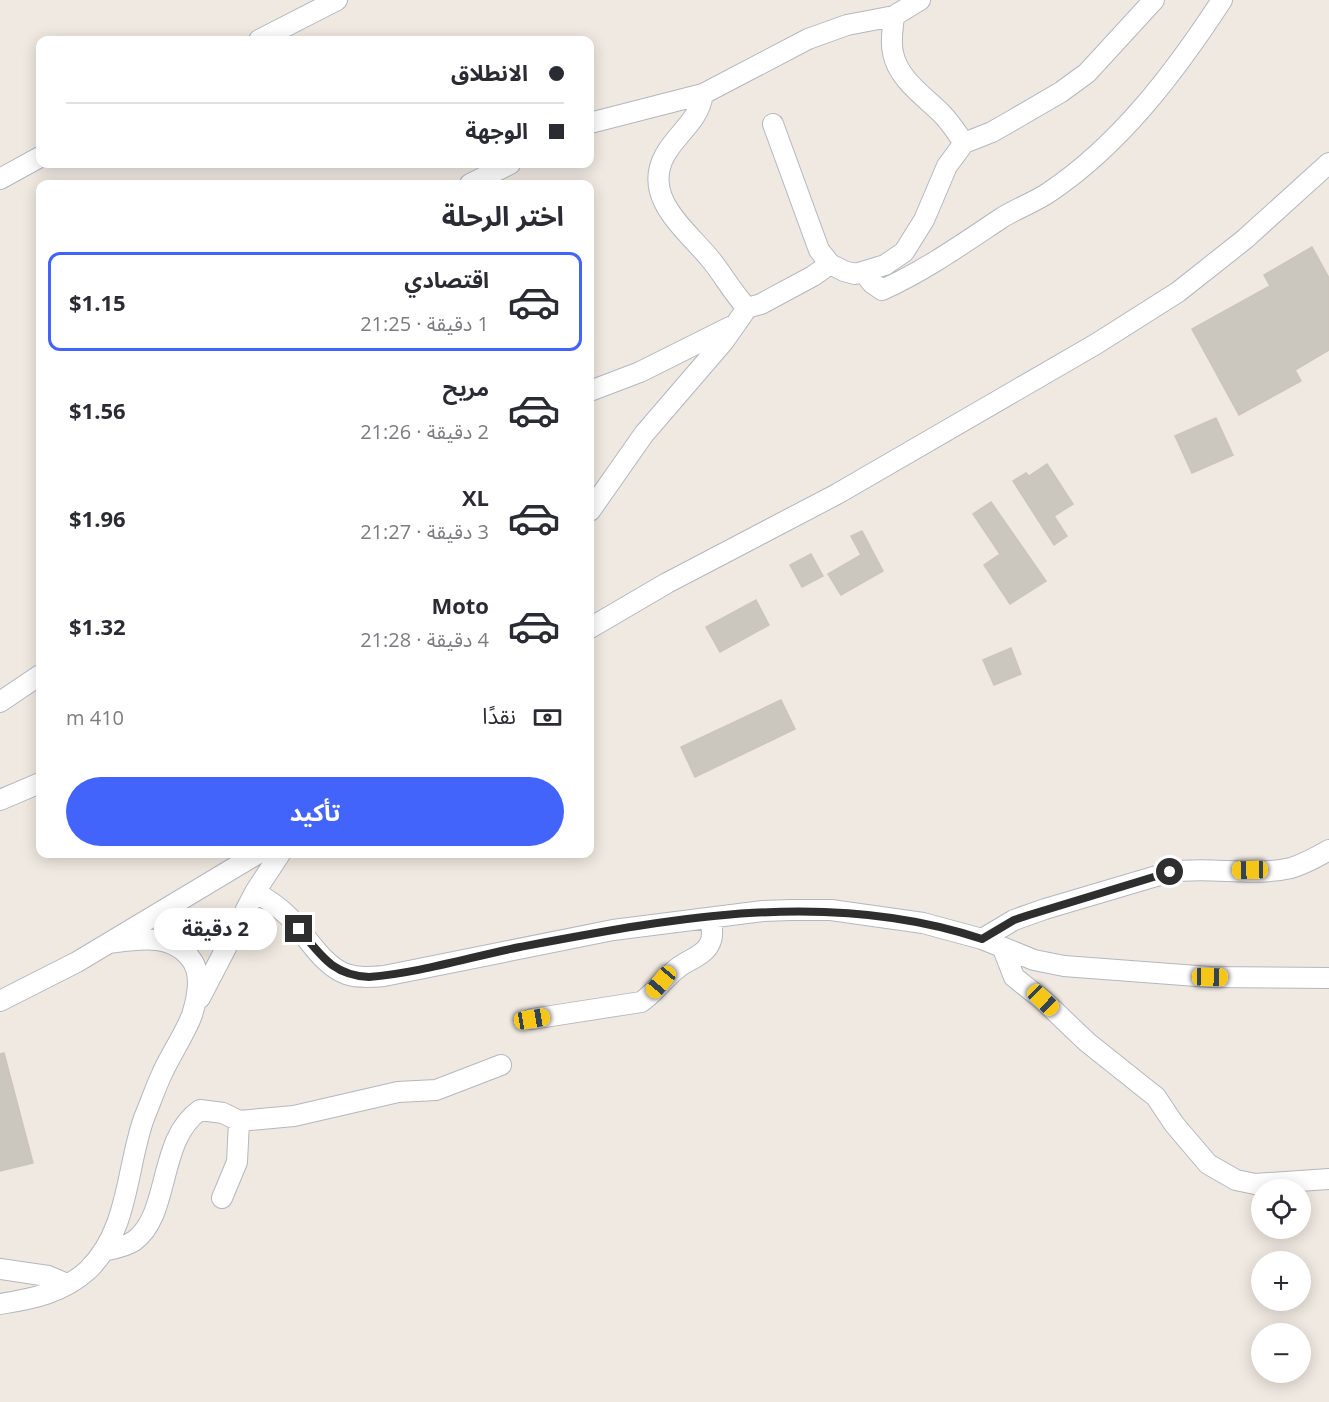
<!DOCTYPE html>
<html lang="ar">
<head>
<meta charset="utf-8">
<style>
	body { margin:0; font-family:"Open Sans","Noto Sans Arabic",sans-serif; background:#f7f7f7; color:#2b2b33; direction:rtl; height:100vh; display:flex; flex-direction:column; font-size:22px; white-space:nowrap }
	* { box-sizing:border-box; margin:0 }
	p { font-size:20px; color:#7c7c81 }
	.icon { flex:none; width:33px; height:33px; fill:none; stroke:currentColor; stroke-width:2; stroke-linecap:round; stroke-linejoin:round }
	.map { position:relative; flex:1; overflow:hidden; direction:ltr }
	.panel { position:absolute; left:36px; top:180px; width:558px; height:678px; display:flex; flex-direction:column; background:#fff; border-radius:12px; box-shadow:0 3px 15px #0003; direction:rtl }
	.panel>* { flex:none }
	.guide { position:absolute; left:36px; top:36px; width:558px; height:132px; border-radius:12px; box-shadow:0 3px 15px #0003; direction:rtl; display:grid; align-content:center; height:132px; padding:0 30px; background:#fff }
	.fabs { position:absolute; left:1251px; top:1179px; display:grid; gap:12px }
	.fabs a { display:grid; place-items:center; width:60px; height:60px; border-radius:50%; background:#fff; box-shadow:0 3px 15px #0003; font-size:30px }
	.end { position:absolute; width:27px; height:27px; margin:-14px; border:8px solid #2e2e2e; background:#fff; box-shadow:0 0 0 3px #fff }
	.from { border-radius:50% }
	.bubble { position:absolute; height:42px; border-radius:21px; background:#fff; box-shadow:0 3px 15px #0003; font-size:20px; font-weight:700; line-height:42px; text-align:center; direction:rtl }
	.car { position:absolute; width:18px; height:36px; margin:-18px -9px; border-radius:8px; box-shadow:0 0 4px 2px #0007; background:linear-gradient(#f5c518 24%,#345 0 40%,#f5c518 0 76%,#345 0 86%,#f5c518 0) }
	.guide b { display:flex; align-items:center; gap:21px; height:57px; font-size:22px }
	.guide b+b { border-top:2px solid #e1e1e2 }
	.guide i { width:15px; height:15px; background:#2b2b33 }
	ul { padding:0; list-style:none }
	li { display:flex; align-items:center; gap:18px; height:99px; margin:0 12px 9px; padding:0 18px; border:3px solid transparent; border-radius:12px }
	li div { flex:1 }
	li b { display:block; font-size:22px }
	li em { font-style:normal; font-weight:700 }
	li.selected { border-color:#4264fb }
	li>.icon { width:54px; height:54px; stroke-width:1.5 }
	h2 { padding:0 30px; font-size:27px; line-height:72px }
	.pay { display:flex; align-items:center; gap:15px; height:66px; padding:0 30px; font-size:22px }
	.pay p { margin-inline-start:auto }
	.primary-button { display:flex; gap:12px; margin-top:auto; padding:12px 30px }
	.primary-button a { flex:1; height:69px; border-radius:36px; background:#4264fb; color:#fff; font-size:24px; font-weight:700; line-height:69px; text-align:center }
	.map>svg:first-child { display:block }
	.building { fill:#cbc7bf; stroke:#cbc5ba; stroke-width:1.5 }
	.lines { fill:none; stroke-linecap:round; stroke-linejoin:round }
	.minor-casing { stroke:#b4b7c1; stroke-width:22 }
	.minor { stroke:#fff; stroke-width:20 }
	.route { stroke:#2e2e2e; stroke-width:8 }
</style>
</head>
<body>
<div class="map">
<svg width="1329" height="1402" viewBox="0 0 1329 1402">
	<rect width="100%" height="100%" fill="#efe9e1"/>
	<!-- building -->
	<path class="building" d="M1312 247 1329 278V350L1295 370 1301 381 1239 415 1192 329 1270 286 1264 275Z
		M1216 418 1233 455 1192 473 1175 436Z
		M1047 464 1073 504 1054 516 1067 536 1054 545 1013 481 1026 473 1029 476Z
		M991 502 1046 581 1010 604 984 565 1000 554 973 514Z
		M862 531 883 571 841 595 828 574 861 555 851 536Z
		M811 554 823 576 802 587 790 565Z
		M756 600 769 625 720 652 706 627Z
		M1011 648 1021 674 994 685 983 660Z
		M781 700 795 729 695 777 681 747Z
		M4 1053 33 1163 0 1171V1054Z"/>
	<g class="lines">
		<defs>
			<path id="minor" d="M894 16C893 28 890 41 893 53 898 79 924 96 942 114 950 122 957 133 964 143
				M259 40 337 0
				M703 94C699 121 677 133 665 155 641 198 688 231 711 260 724 276 733 293 747 308
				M590 123 703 94 808 39 847 25 894 16 920 0
				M773 124 819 250 830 264 844 271 855 274 885 265 904 252 924 220 947 166 964 143 992 132 1013 120 1061 92 1087 73 1154 0
				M0 179 40 157
				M470 184 510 164
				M864 273 872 283 882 290C924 271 961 245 1000 219 1015 209 1033 203 1048 193 1120 145 1175 72 1222 0
				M590 391 640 372 730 327
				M590 511 644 434 724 341 747 308 761 304 813 276 830 264
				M590 628 667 583 837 494 1096 344 1178 292 1245 239 1329 163
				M0 702 40 675
				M0 800 40 783
				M255 892C267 899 279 907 289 917 306 935 322 965 346 974 358 978 371 977 384 976L613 930 763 911 791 910H831L923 923 982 939 1034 960 1064 966 1210 977 1329 978
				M982 939 1014 920 1045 909 1170 872C1210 866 1251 877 1291 868 1304 864 1317 857 1329 850
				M1003 949 1014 977 1043 1000 1087 1042 1156 1097 1174 1124 1208 1164 1236 1180 1255 1184 1329 1179
				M200 998 255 892 280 854
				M0 1001 77 962 257 854
				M532 1019 641 1002C655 993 665 977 679 967 688 960 703 956 709 945 714 937 712 927 710 918
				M222 1198 237 1162 239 1121
				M103 1251C113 1249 125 1247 134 1241 171 1214 157 1140 200 1110L223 1113 239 1121 294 1116 398 1092 436 1090 501 1065
				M0 1269 48 1276 67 1284
				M0 1304C32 1299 63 1293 88 1270 129 1230 126 1169 144 1118 150 1104 155 1089 161 1076 170 1055 184 1036 192 1015 197 999 202 977 193 962 174 932 138 939 110 943"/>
		</defs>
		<!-- minor casing -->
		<use href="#minor" class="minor-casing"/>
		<!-- minor -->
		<use href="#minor" class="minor"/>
	</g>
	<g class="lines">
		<!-- route -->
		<path class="route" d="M299 929C321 955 332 975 369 977 419 973 470 957 520 947 674 918 829 888 982 939L1014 920 1029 915 1170 872"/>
	</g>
</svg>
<div class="fabs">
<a><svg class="icon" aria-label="locate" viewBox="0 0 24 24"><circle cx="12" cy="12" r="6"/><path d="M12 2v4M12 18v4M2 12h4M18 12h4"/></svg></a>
<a>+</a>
<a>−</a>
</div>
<i class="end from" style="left:1170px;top:872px"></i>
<i class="end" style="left:299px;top:929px"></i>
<div class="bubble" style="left:154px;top:908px;width:123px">2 دقيقة</div>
<i class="car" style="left:1250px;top:870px;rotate:269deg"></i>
<i class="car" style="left:1210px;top:977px;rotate:91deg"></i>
<i class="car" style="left:661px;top:982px;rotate:220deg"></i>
<i class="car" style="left:1043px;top:1000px;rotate:134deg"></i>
<i class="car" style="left:532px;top:1019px;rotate:81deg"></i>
<div class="guide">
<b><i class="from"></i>الانطلاق</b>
<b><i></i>الوجهة</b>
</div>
<section class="panel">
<h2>اختر الرحلة</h2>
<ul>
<li class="selected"><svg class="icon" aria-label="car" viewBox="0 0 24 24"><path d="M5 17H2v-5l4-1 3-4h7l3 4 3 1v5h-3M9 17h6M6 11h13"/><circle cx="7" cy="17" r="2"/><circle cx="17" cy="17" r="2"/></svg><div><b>اقتصادي</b><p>1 دقيقة · 21:25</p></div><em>$1.15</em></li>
<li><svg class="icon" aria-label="car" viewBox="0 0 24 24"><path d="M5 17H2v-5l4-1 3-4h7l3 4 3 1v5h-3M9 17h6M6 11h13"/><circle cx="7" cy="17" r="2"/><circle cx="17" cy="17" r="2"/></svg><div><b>مريح</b><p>2 دقيقة · 21:26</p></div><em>$1.56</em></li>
<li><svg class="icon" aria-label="car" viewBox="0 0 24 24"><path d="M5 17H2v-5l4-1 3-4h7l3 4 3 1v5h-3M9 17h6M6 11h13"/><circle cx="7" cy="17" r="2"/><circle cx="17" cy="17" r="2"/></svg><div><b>XL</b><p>3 دقيقة · 21:27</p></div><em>$1.96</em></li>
<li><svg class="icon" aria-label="car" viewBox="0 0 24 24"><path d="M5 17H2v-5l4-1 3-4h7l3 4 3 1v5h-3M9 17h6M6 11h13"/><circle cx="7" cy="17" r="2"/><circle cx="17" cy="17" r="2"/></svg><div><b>Moto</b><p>4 دقيقة · 21:28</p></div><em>$1.32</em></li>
</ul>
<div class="pay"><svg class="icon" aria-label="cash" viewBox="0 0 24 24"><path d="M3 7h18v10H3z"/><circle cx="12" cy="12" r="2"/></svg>نقدًا<p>410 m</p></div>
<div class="primary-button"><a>تأكيد</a></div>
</section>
</div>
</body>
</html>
